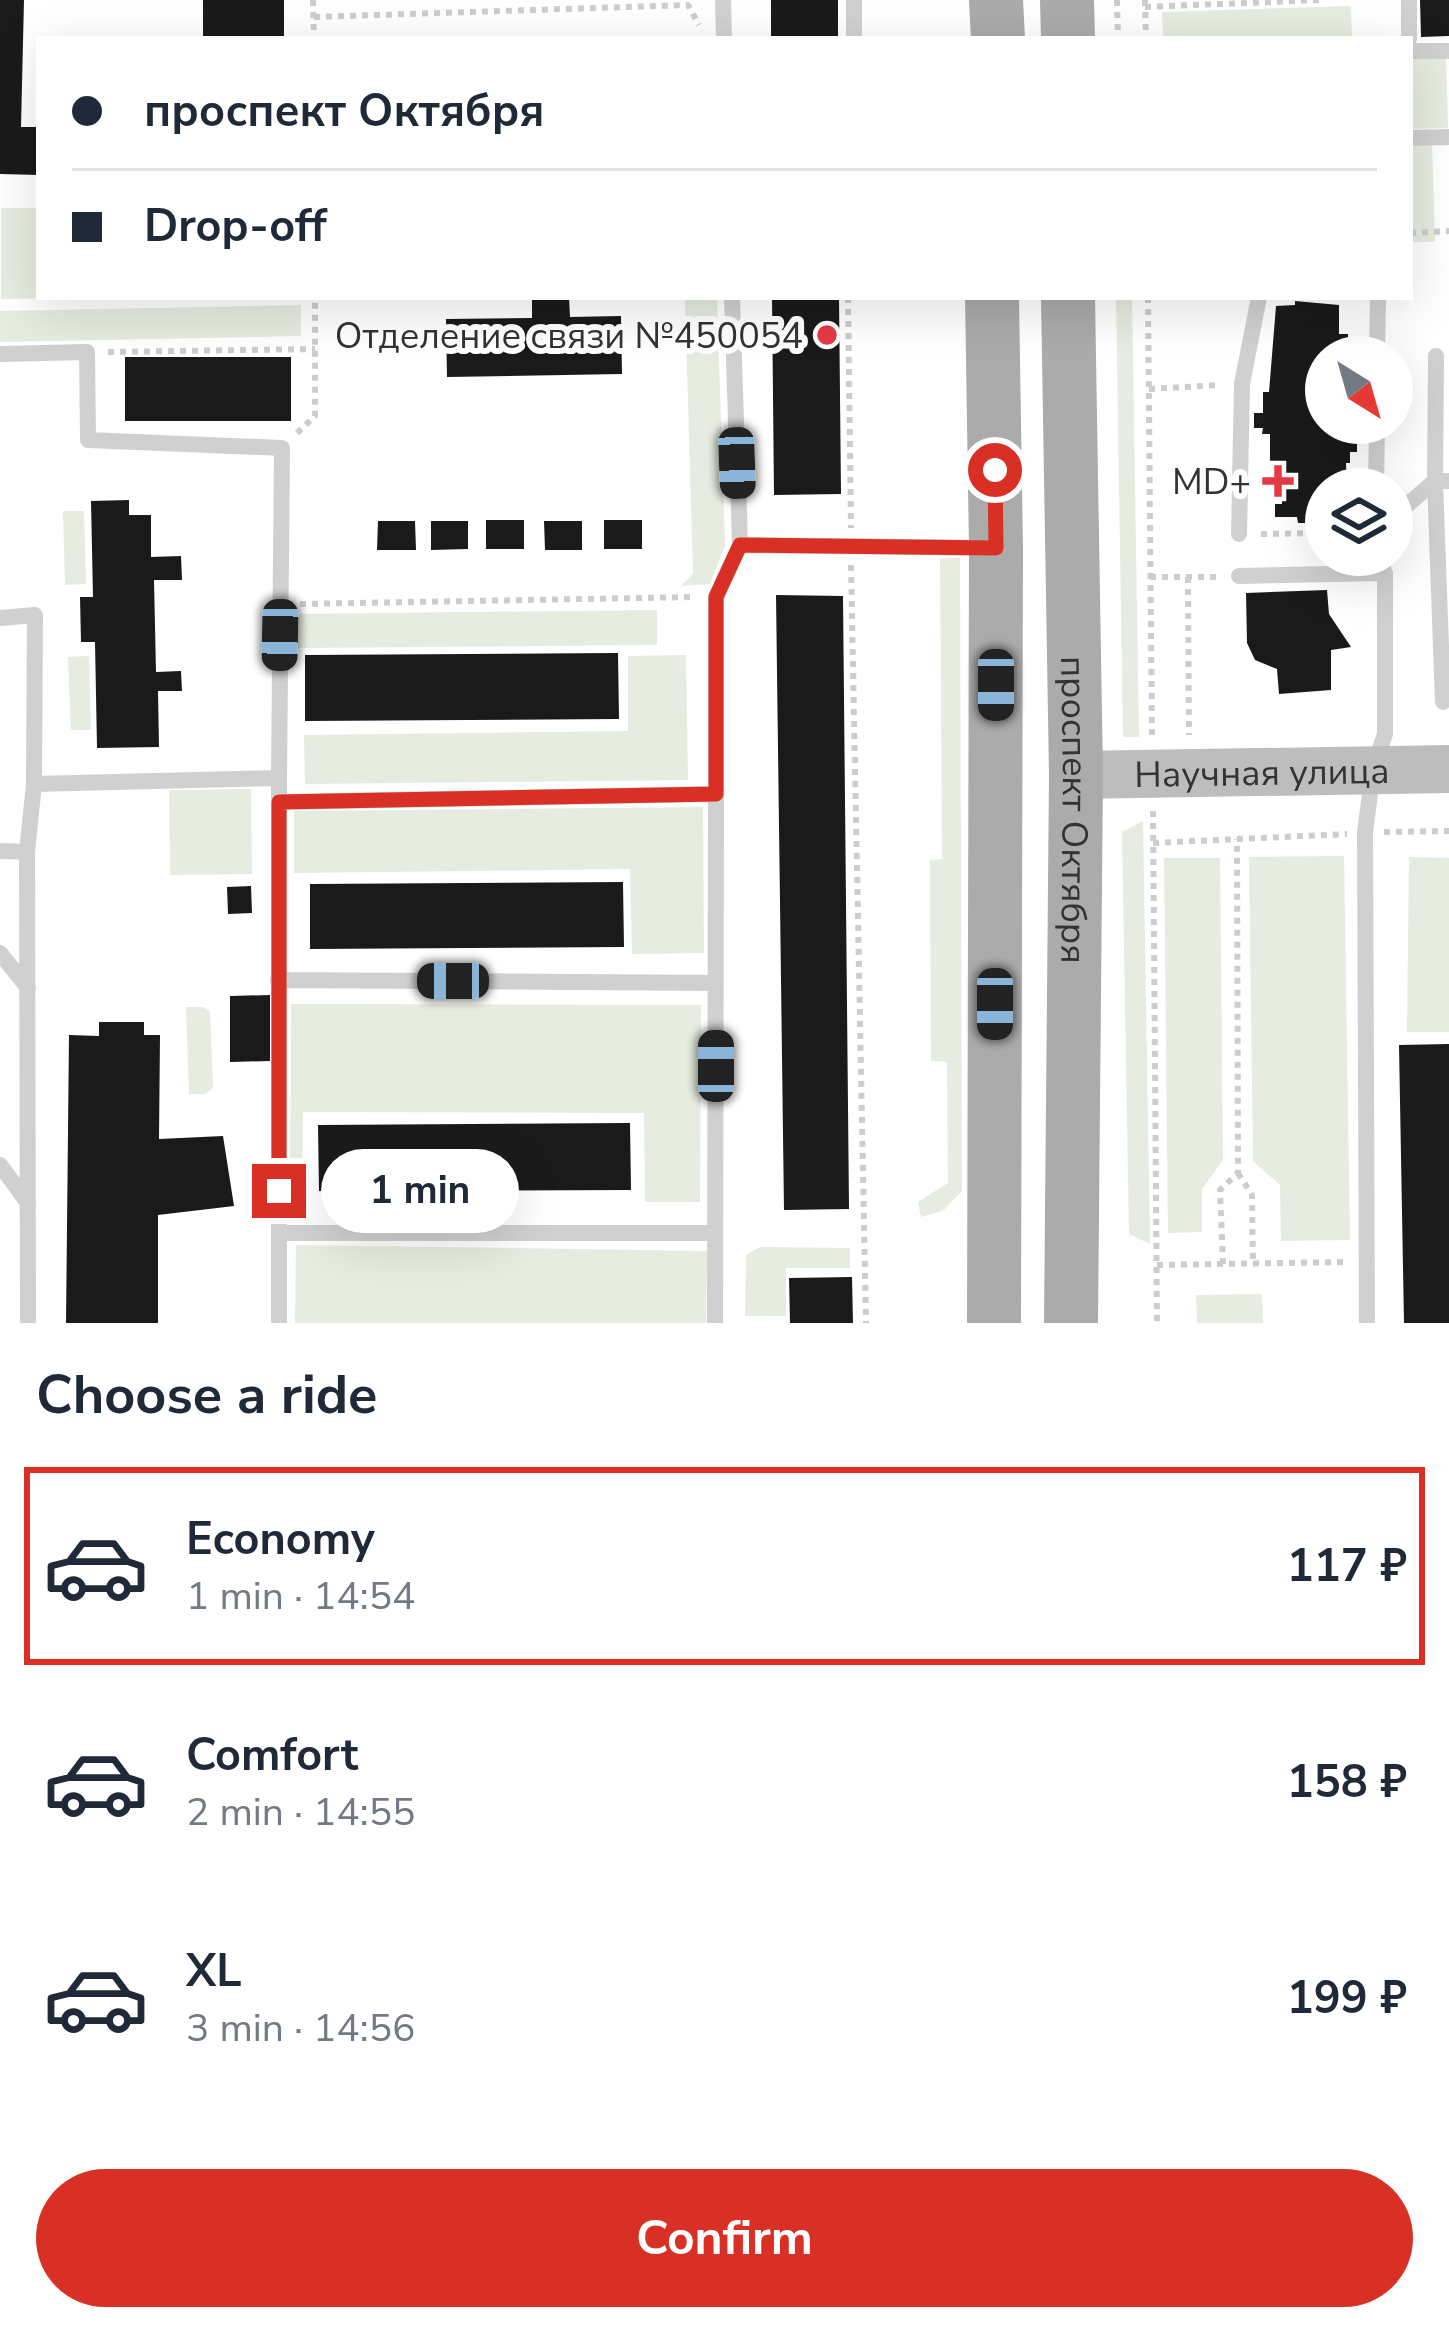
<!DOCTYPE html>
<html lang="en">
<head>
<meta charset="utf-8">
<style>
	body { margin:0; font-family:"Nunito Sans",sans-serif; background:#f6f6f7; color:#1f2937; height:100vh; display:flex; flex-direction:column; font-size:45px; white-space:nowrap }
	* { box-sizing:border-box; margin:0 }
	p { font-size:39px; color:#747a83 }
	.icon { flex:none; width:66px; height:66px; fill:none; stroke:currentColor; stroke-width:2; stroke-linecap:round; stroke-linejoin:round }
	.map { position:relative; height:1323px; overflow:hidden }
	.sheet { display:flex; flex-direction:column; background:#fff; flex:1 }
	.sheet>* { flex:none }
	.top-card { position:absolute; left:36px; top:36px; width:1377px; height:264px; border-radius:0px; box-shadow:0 12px 48px #0002; display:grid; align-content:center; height:264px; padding:0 36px; background:#fff }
	.needle { width:78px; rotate:143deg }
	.fabs { position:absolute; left:1305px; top:336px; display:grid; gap:24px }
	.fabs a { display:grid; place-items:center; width:108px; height:108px; border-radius:50%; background:#fff; box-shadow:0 12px 48px #0002; font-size:60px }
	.end { position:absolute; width:54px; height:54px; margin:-27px; border:15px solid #d93025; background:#fff; box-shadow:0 0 0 6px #fff }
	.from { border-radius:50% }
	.bubble { position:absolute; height:84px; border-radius:42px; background:#fff; box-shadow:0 12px 48px #0002; font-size:39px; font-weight:700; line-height:84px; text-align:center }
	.car { position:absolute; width:36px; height:72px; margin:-36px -18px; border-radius:15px; box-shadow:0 0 9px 3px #0007; background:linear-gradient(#222 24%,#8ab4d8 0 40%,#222 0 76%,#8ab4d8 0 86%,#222 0) }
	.top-card b { display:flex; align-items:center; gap:42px; height:114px; font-size:45px }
	.top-card b+b { border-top:3px solid #e0e1e3 }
	.top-card i { width:30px; height:30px; background:#1f2937 }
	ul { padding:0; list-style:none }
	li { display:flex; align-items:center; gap:36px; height:198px; margin:0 24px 18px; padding:0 12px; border:6px solid transparent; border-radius:0px }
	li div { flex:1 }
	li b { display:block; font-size:45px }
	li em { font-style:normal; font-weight:700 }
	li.current { border-color:#d93025 }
	li>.icon { width:108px; height:108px; stroke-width:1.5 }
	h2 { padding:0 36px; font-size:54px; line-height:144px }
	.cta { display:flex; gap:24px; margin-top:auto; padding:24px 36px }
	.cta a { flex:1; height:138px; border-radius:72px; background:#d93025; color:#fff; font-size:48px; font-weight:700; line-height:138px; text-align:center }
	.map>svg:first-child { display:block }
	.green { fill:#e6ecdf }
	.building { fill:#1a1a1a }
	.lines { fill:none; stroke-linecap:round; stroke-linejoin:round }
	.path { stroke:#cdcdcd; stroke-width:6; stroke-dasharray:6 6; stroke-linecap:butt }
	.lane { stroke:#d0d0d0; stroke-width:16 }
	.secondary { stroke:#bdbdbd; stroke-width:48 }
	.primary { stroke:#ababab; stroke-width:54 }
	.route { stroke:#d93025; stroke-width:15 }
	.poi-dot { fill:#e63946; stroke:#fff; stroke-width:4.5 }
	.labels { text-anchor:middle; stroke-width:12; stroke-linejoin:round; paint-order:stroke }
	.poi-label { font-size:36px; fill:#333; stroke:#fff; text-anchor:end }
	.street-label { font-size:36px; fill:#333; stroke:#fff }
</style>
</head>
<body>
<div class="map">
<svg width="1449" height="1323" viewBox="0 0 1449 1323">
	<rect width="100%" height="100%" fill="#fff"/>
	<!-- green -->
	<path class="green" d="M1351 6 1352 39H1163L1162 12Z
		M1446 55 1448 128 1410 129V56Z
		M1410 143H1432L1435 242H1410Z
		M1 208H39V297H160L1 299Z
		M685 297H717L725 545 710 584 681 586 693 574Z
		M1116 297H1132L1139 737H1123Z
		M301 305V336L0 342V311Z
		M63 511H84L86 584 65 585Z
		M960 558 962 1191 944 1210 921 1217 918 1202 948 1183 947 1062 931 1061 930 860 942 859 940 559Z
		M657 610V645L296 648 295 614Z
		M686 655 688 780 305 784 304 735 628 731V656Z
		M89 656 91 730H71L68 657Z
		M251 789 252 874 170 875 169 790Z
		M703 807 704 953 632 954 630 869 294 873V811Z
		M1143 821 1150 1244 1129 1234 1122 832Z
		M1344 856 1350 1240 1281 1241 1280 1185 1253 1161 1249 857Z
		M1409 857 1449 858V1032H1407Z
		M1164 858H1220L1223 1160 1202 1189V1232L1168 1233Z
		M291 1004 701 1005 700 1202H645L644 1113 303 1112 302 1194H290Z
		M186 1007H203L210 1012 213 1088 205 1094H189Z
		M296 1245 707 1251 706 1323H295Z
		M760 1247 850 1248V1268H786V1316H745L746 1255Z
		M1262 1294 1263 1323H1197L1196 1295Z"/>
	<!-- building -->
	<path class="building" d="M0 0H24L21 127H39V175L0 174Z
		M203 0H284V39H203Z
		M771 0H838V39H771Z
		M1420 0H1449V36L1421 37Z
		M532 297H569L570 317 621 316 622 374 447 377 446 319 532 318Z
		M772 297H839L841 494 774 495Z
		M1295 301 1339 305V334H1348V357H1326V423H1357V452H1350V463H1346L1347 489H1326V523H1298L1297 517H1275V504H1282V491H1271L1270 470H1276L1277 462H1270V434H1262L1263 428H1254V413H1263V392H1269L1276 306 1295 305Z
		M125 357H291V421H125Z
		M129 500V515H151V557L181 556 182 580H154L156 672 181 671 182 691H158L159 747 97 748 95 642H81L80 597H93L91 501Z
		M486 520H524V549H486Z
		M604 520H642V549H604Z
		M378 521H415L416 550H377Z
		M431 521H468V549L431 550Z
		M544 521H582V550H545Z
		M1327 590 1329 614 1351 647 1331 650V690L1279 694 1277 669 1255 660 1247 643 1246 593Z
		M776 595 843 596 849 1209 784 1210Z
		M618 653 619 719 305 721V655Z
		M623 882 624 947 310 949V884Z
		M251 886 252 913 228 914 227 887Z
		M270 995V1061L230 1062V996Z
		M99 1022H144V1035H160L159 1139 223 1136 234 1206 158 1215V1323H66L69 1035 99 1036Z
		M1449 1044V1323H1404L1399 1045Z
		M630 1123 631 1190 319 1191 318 1125Z
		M852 1277 853 1323H790L789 1278Z"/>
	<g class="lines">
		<!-- path -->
		<path class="path" d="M313 0 314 39
			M1117 0 1118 39
			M1145 0 1146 39
			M1145 7 1321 0
			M314 17 688 5 699 25
			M1410 233 1449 231
			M848 297 851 528
			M1148 297 1152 737
			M108 352 315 349
			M1149 389 1220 385
			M297 433 315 416V297
			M1261 534 1326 533
			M851 565 866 1323
			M1150 577H1219
			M1188 577 1189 735
			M300 604 695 597
			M1153 811 1157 1323
			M1384 832 1449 831
			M1153 843 1347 834
			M1238 1173 1252 1195 1253 1263
			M1223 1264 1220 1190 1238 1173 1237 839
			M1157 1265 1345 1262"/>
		<!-- lane -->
		<path class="lane" d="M723 0 724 39
			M1409 0V39
			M854 39V0
			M1410 51H1449
			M1410 138 1449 137
			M732 297 740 545
			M0 354 87 352 88 440 282 448 279 778
			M1436 356 1435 481 1443 702
			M1377 357 1378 297
			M1376 489 1377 423
			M1392 518 1435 481H1449
			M1239 534 1242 384 1259 297
			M1239 576 1385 573
			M0 618 35 615 34 784
			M0 851 27 852
			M0 953 28 988
			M278 980 716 983
			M0 1165 28 1203
			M279 1233H715
			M28 1323 27 852 34 784 279 778V802
			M279 1323V802L716 794V597L740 545 989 548
			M715 1323 716 794
			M1367 1323 1365 833 1373 770 1385 734V573L1375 555"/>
		<!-- secondary -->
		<path class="secondary" id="s1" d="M1076 775 1449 769"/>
		<!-- primary -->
		<g class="primary">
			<path d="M996 0 998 39"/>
			<path d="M1067 0 1068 39"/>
			<path d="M992 297 996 548 994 1323"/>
			<path id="s2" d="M1068 297 1076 775 1071 1323"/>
		</g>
	</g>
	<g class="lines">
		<!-- route -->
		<path class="route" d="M279 1191V802L716 794V597L740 545 996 548 995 470"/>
	</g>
	<!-- markers -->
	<g class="poi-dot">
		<circle cx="827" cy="335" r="12"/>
		<path d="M1272 463h12v12h12v12h-12v12h-12v-12h-12v-12h12z"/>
	</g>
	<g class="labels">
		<!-- poi labels -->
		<g class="poi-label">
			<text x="803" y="348">Отделение связи №450054</text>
			<text x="1251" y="494">MD+</text>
		</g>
		<!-- street labels -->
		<g class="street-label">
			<text dy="13" stroke="none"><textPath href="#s1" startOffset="186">Научная улица</textPath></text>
			<text dy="13" stroke="none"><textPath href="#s2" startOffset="513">проспект Октября</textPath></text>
		</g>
	</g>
</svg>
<div class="fabs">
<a><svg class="needle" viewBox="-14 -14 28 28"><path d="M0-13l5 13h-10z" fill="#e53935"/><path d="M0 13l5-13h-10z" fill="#747a83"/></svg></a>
<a><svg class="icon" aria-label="layers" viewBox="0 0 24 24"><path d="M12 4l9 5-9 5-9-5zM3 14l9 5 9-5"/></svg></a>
</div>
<i class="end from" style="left:995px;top:470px"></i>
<i class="end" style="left:279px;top:1191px"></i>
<div class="bubble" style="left:321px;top:1149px;width:198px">1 min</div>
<i class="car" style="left:737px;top:463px;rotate:178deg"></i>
<i class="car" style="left:280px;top:635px;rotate:181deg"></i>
<i class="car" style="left:996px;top:685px;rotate:180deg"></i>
<i class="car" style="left:453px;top:981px;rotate:270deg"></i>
<i class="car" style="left:995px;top:1004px;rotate:180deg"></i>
<i class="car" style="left:716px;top:1066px;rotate:0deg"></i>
<div class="top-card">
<b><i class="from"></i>проспект Октября</b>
<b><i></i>Drop-off</b>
</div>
</div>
<section class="sheet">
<h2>Choose a ride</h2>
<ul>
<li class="current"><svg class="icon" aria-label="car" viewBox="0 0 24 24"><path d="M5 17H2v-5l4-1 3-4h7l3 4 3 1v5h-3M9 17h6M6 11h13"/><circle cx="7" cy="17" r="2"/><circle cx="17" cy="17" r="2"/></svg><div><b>Economy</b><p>1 min · 14:54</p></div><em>117 ₽</em></li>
<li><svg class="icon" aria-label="car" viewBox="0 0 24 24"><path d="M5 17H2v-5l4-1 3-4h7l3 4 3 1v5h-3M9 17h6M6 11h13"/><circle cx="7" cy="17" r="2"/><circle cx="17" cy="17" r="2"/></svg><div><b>Comfort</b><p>2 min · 14:55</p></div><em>158 ₽</em></li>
<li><svg class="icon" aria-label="car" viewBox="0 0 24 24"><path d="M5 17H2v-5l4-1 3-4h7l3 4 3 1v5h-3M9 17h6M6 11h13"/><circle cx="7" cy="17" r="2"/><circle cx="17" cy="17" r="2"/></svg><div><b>XL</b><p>3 min · 14:56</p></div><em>199 ₽</em></li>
</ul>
<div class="cta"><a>Confirm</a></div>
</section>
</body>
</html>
